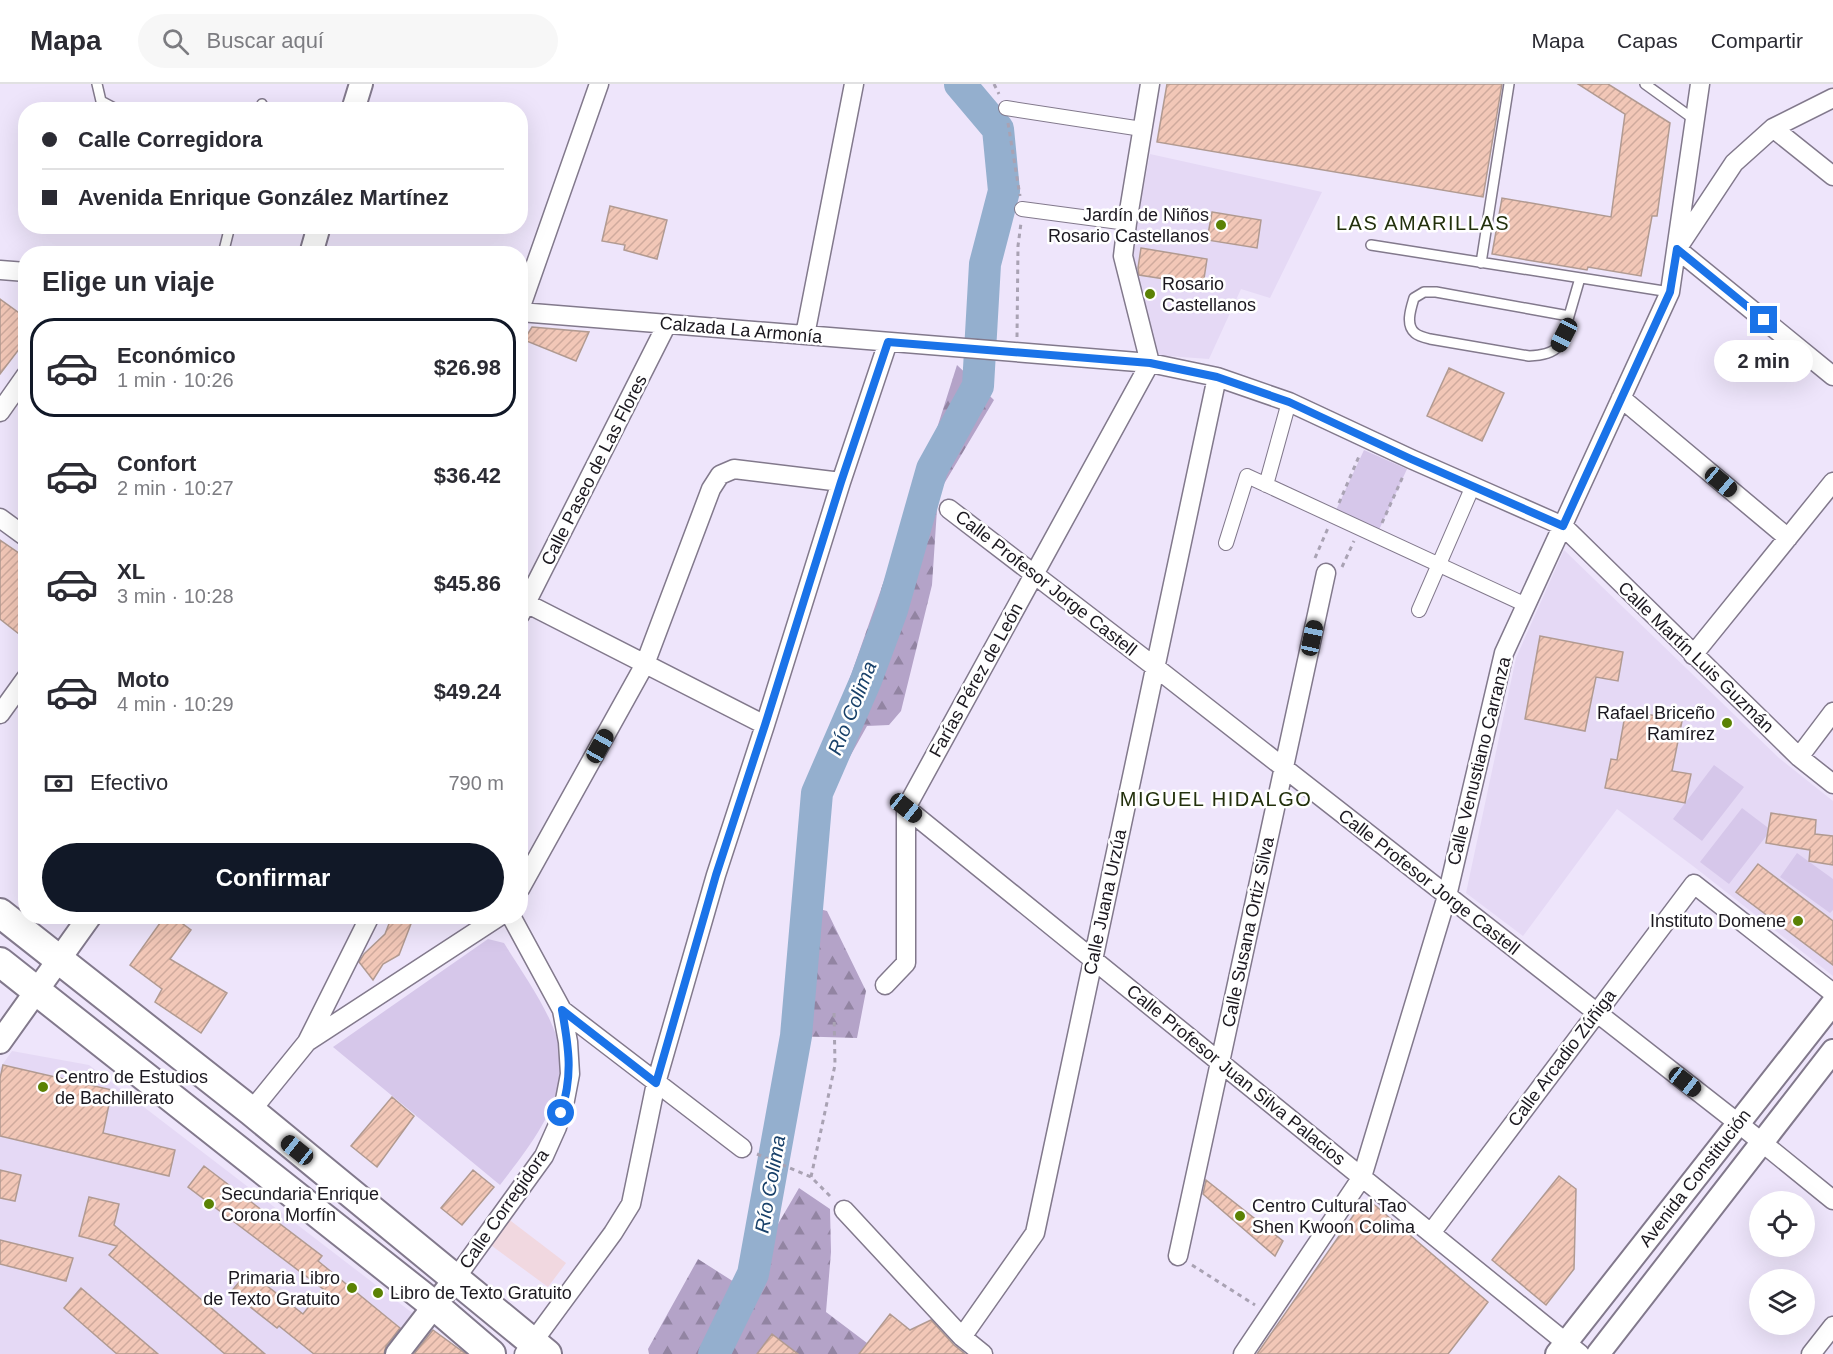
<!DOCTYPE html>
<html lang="es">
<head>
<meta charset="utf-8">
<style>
	body { margin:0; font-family:Helvetica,sans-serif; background:#f7f7f7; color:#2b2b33; height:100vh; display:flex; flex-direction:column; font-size:22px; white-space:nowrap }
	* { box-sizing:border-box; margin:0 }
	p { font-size:20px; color:#7c7c81 }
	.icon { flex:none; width:33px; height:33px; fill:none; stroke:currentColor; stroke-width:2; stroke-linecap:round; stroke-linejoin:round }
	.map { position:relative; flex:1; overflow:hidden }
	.details { position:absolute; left:18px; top:162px; width:510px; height:678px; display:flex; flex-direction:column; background:#fff; border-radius:24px; box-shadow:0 6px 24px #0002 }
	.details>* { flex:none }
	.top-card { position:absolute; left:18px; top:18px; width:510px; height:132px; border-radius:24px; box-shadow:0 6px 24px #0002; display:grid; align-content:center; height:132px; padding:0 24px; background:#fff }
	.buttons { position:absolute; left:1749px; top:1107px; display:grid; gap:12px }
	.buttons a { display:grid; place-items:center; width:66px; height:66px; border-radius:50%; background:#fff; box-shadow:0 6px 24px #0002; font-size:30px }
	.end { position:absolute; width:27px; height:27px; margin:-14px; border:8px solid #1a73e8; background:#fff; box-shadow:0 0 0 3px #fff }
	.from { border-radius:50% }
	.bubble { position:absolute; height:42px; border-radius:21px; background:#fff; box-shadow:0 6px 24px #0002; font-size:20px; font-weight:800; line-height:42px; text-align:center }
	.car { position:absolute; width:18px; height:36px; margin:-18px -9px; border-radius:8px; box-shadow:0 0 4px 2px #0007; background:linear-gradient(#222 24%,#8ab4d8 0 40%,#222 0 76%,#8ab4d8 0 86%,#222 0) }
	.top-card b { display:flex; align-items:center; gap:21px; height:57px; font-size:22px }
	.top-card b+b { border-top:2px solid #e1e1e2 }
	.top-card i { width:15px; height:15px; background:#2b2b33 }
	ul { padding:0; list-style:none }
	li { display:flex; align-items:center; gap:18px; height:99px; margin:0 12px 9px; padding:0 12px; border:3px solid transparent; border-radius:24px }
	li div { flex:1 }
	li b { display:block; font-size:22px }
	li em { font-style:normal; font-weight:800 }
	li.current { border-color:#111827 }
	li>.icon { width:54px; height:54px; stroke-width:1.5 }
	h2 { padding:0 24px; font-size:27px; line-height:72px }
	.pay { display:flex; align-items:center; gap:15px; height:66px; padding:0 24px; font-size:22px }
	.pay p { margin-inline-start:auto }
	.cta { display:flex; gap:12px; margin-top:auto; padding:12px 24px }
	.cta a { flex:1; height:69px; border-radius:36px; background:#111827; color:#fff; font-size:24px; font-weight:800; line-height:69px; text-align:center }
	header { display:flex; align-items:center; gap:36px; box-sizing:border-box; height:84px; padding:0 30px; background:#fff; border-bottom:2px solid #e1e1e2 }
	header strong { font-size:28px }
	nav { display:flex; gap:33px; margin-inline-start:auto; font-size:21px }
	.search { width:420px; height:54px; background:#f7f7f7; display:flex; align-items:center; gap:15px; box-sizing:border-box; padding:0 21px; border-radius:33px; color:#7c7c81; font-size:22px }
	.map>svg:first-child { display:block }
	.commercial { fill:#f1d8e0 }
	.built { fill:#e5d9f5 }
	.forest { fill:url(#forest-firs) }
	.garden { fill:#d6c7ea }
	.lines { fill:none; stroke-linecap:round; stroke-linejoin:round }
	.river { stroke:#94afce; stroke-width:32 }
	.building { fill:url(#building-hatch); stroke:#b19a91; stroke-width:1.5 }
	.service-casing { stroke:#82798c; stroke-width:12 }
	.pedestrian-casing { stroke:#82798c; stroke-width:16 }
	.minor-casing { stroke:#82798c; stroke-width:21 }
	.tertiary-casing { stroke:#82798c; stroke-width:26 }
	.primary-casing { stroke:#82798c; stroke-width:32 }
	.path { stroke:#a9a2b3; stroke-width:3; stroke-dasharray:4.5 4.5; stroke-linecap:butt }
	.service { stroke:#fff; stroke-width:9 }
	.pedestrian { stroke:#fff; stroke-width:14 }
	.minor { stroke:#fff; stroke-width:18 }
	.tertiary { stroke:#fff; stroke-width:22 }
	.primary { stroke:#fff; stroke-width:28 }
	.route { stroke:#1a73e8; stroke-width:8 }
	.poi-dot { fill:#5b8204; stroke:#fff; stroke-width:2 }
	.labels { text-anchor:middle; stroke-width:5; stroke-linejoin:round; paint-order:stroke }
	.poi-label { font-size:18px; fill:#1b181f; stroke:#fff; text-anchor:start }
	.street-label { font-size:18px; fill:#1b181f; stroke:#fff }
	.neighbourhood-label { font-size:20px; letter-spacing:1.5px; fill:#22300c; stroke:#fff }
	.water-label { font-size:20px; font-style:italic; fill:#19416a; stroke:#fff }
</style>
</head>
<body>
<header>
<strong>Mapa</strong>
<div class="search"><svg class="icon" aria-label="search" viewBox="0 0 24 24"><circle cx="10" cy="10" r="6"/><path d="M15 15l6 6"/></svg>Buscar aquí</div>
<nav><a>Mapa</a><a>Capas</a><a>Compartir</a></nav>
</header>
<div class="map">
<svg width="1833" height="1270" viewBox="0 0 1833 1270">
	<defs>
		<pattern id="forest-firs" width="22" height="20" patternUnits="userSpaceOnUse" patternTransform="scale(1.5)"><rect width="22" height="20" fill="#b4a3c8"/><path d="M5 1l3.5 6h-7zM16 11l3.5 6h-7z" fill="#9284a2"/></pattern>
		<pattern id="building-hatch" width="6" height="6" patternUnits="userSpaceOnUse" patternTransform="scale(1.5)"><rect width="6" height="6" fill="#f2c7b7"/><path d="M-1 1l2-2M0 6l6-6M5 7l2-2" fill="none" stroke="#cfaa9d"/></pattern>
	</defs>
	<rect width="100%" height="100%" fill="#eee5fb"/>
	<!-- commercial -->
	<path class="commercial" d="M507 1134 566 1179 548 1203 488 1159Z"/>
	<!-- built -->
	<path class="built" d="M1150 70 1322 108 1270 214 1241 205 1209 275 1154 271 1130 174Z
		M1564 466 1779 674 1833 717V892L1693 782 1617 725 1523 852 1466 809 1516 574Z
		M12 967 89 981 415 1231 384 1270H0V984Z"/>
	<!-- forest -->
	<path class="forest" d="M957 281 994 316 938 410 932 501 901 627 889 641 867 642 843 685H818L932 360Z
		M793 818 827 827 866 907 857 954 790 952 782 942Z
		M799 1104 830 1125 831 1168 826 1228 867 1259 859 1270H798L773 1251 757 1270H649L648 1265 698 1175 753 1210 778 1140Z"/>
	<!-- garden -->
	<path class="garden" d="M1364 366 1407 385 1379 446 1336 426Z
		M1714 681 1744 703 1702 757 1673 735Z
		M1742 724 1771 746 1729 800 1700 778Z
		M1797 769 1833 795V826L1830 829 1780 793Z
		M488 855 504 859C525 893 556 934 562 974 563 978 561 984 561 988 555 1032 526 1067 500 1101L333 963Z"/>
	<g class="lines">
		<!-- river -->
		<path class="river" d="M714 1270 753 1190 796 952 817 709 866 596 892 526 932 385 978 302 985 180 1004 107 998 45 960 0"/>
	</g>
	<!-- building -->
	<path class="building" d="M1167 0H1502L1483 113 1157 58Z
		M1578 0H1608L1670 39 1657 132H1652L1641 192 1588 183 1587 186 1492 170 1502 114 1611 133 1625 30Z
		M610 122 667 136 657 175 624 166 625 161 602 157Z
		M1212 128 1261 136 1257 164 1207 156Z
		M1141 164 1207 175 1203 201 1139 191 1138 184Z
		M0 215 26 234V256L0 290Z
		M532 243 589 248 576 277 524 256Z
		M1449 284 1504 309 1482 357 1427 332Z
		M0 456 26 474V542L19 550 0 535Z
		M1540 552 1623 568 1618 597 1596 593 1585 647 1525 635Z
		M1626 626 1682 637 1672 687 1691 690 1685 719 1605 704 1611 675 1617 676Z
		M1771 729 1816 736 1815 750 1833 752V781L1809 777 1810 766 1766 759Z
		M1758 780 1833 837V881L1736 808Z
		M165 832H172L191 846 170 875 227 909 201 949 155 918 162 905 130 881Z
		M392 832H414L399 871 383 880 373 896 359 878 364 870 385 850Z
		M3 981 112 1006 103 1049 175 1066 169 1092 0 1052V994Z
		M392 1013 414 1032 377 1083 351 1062Z
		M204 1082 322 1172 318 1177 400 1244 386 1262 384 1270H314L279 1242 277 1244 231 1208 248 1187 303 1230 323 1205 188 1103Z
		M0 1086 21 1091 15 1117 0 1114Z
		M473 1086 494 1103 462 1141 441 1124Z
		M1559 1092 1576 1105 1574 1185 1546 1221 1492 1176Z
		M1206 1096 1283 1157 1275 1172 1203 1110Z
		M89 1113 119 1120 114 1141 265 1270H225L109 1171 117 1162 79 1152Z
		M1370 1117 1488 1218 1448 1270H1257L1362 1119Z
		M0 1156 73 1174 66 1197 0 1180Z
		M81 1204 158 1270H117L64 1224Z
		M890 1230 910 1246 931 1236 954 1261 965 1270H859Z
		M433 1246 466 1270H414Z
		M772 1250 798 1270H757Z"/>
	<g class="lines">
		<defs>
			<path id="service" d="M97 0 101 17 118 26
				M1645 0 1695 36
				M261 26 262 20
				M1371 161 1670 208
				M223 170 230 142
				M1481 179 1509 0
				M1569 232C1562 260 1561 271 1529 272L1430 255C1426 254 1418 252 1415 249 1405 241 1411 224 1414 214L1424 208H1436L1569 232 1580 194"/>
			<path id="pedestrian" d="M1006 24 1142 45
				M1022 125 1127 139
				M1266 401 1289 318
				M1226 459 1247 392 1526 521
				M1419 526 1473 402"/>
			<path id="minor" d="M1833 14 1773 44 1734 79 1677 165 1833 292
				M1773 44 1833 92
				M0 186 26 188
				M520 225 599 0
				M520 228 1150 279 1217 293 1289 318 1411 375 1563 442 1799 673 1833 700
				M805 251 854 0
				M1621 314 1788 454
				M0 328 26 291
				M949 425 1155 583 1738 1039 1833 1116
				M0 434 26 453
				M520 516 765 641
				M520 531 667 240
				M1693 571 1833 398
				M0 630 26 594
				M1799 673 1833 628
				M906 724 1580 1270
				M520 805 645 580 711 405 720 391 734 385 841 398
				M511 832 562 926 742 1064
				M885 901 906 879V724L1150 279 1123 172 1127 139 1150 0
				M307 958 500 832
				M251 1027 307 958 370 832
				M844 1126 962 1253 983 1270
				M1431 1149 1694 800 1833 909
				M1178 1172 1326 489
				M455 1195 544 1072 557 1043 565 1016 570 990 568 958 562 926
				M962 1253 1035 1149 1217 293
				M524 1270 613 1149 631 1120 656 999 716 791 765 641 841 398 888 258
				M1243 1270 1362 1093 1447 812 1504 569 1670 208 1700 0
				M1811 1270 1833 1242"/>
			<path id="tertiary" d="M353 26 361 0
				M311 170 319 142
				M0 958 90 832
				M397 1270 455 1195
				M1557 1270 1833 919
				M1598 1270 1833 967"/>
			<path id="primary" d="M0 829 251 1027 547 1270
				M0 878 435 1222 491 1270"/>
		</defs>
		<!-- service casing -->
		<use href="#service" class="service-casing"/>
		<!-- pedestrian casing -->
		<use href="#pedestrian" class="pedestrian-casing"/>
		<!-- minor casing -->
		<use href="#minor" class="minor-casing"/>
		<!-- tertiary casing -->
		<use href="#tertiary" class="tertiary-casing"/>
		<!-- primary casing -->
		<use href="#primary" class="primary-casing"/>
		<!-- path -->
		<path class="path" d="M994 0 999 10
			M1008 39 1020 112
			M1017 253 1018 162 1021 139
			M1339 419 1360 370
			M1382 439 1404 390
			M1315 474 1328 444
			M1342 483 1354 457
			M757 1070 811 1093 833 1115
			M811 1093 835 981 834 927
			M1192 1181 1255 1221"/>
		<!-- service -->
		<use href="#service" class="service"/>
		<!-- pedestrian -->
		<use href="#pedestrian" class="pedestrian"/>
		<!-- minor -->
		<use href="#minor" class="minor"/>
		<!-- tertiary -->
		<use href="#tertiary" class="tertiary"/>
		<!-- primary -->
		<use href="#primary" class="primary"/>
	</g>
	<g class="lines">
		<!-- route -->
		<path class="route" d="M561 1029C573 991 569 965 562 926L656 999 716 791 765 641 841 398 888 258 1150 279 1217 293 1289 318 1411 375 1563 442 1670 208 1677 165 1764 236"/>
	</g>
	<!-- markers -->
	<g class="poi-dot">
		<circle cx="1221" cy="141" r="6"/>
		<circle cx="1150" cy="210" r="6"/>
		<circle cx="1727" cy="639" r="6"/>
		<circle cx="1798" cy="837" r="6"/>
		<circle cx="43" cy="1003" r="6"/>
		<circle cx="209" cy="1120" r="6"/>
		<circle cx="1240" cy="1132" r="6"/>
		<circle cx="352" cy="1204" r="6"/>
		<circle cx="378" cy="1209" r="6"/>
	</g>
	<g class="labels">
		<!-- poi labels -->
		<g class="poi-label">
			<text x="1209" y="137" text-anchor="end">Jardín de Niños<tspan x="1209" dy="21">Rosario Castellanos</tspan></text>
			<text x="1162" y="206">Rosario<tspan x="1162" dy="21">Castellanos</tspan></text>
			<text x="1715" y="635" text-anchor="end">Rafael Briceño<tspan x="1715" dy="21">Ramírez</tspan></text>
			<text x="1786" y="843" text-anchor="end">Instituto Domene</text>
			<text x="55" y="999">Centro de Estudios<tspan x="55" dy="21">de Bachillerato</tspan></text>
			<text x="221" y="1116">Secundaria Enrique<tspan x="221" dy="21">Corona Morfín</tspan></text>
			<text x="1252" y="1128">Centro Cultural Tao<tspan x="1252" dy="21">Shen Kwoon Colima</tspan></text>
			<text x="340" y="1200" text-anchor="end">Primaria Libro<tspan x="340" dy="21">de Texto Gratuito</tspan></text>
			<text x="390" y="1215">Libro de Texto Gratuito</text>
		</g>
		<!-- street labels -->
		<g class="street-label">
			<text transform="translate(741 246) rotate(5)" y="6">Calzada La Armonía</text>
			<text transform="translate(594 386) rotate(-63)" y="6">Calle Paseo de Las Flores</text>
			<text transform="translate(1046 499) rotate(38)" y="6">Calle Profesor Jorge Castell</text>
			<text transform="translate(1696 573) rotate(44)" y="6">Calle Martín Luis Guzmán</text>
			<text transform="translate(976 596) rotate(-61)" y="6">Farías Pérez de León</text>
			<text transform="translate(1479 677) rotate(-76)" y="6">Calle Venustiano Carranza</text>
			<text transform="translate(1429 798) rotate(38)" y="6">Calle Profesor Jorge Castell</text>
			<text transform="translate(1105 818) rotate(-78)" y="6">Calle Juana Urzúa</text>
			<text transform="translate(1248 848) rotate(-78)" y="6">Calle Susana Ortiz Silva</text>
			<text transform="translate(1562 974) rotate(-53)" y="6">Calle Arcadio Zúñiga</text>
			<text transform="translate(1236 991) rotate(39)" y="6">Calle Profesor Juan Silva Palacios</text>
			<text transform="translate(1695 1094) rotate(-52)" y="6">Avenida Constitución</text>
			<text transform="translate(504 1125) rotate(-55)" y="6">Calle Corregidora</text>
		</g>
		<!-- neighbourhood labels -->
		<g class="neighbourhood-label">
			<text x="1423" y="146">LAS AMARILLAS</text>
			<text x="1216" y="722">MIGUEL HIDALGO</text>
		</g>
		<!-- water labels -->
		<g class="water-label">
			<text transform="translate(852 624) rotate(-68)" y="7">Río Colima</text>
			<text transform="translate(770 1100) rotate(-80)" y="7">Río Colima</text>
		</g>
	</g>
</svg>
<div class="buttons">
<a><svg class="icon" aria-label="locate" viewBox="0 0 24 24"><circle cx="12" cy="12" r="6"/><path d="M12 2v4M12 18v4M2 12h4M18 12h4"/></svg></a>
<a><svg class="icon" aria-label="layers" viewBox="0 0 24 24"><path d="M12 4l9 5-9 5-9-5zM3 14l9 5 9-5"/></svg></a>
</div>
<i class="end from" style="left:561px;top:1029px"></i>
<i class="end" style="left:1764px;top:236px"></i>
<div class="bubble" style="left:1714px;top:256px;width:99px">2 min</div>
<i class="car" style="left:1564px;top:251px;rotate:207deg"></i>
<i class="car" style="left:1721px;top:398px;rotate:130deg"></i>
<i class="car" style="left:1312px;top:554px;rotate:12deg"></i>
<i class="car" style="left:600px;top:662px;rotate:29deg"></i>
<i class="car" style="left:906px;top:724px;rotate:129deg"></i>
<i class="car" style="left:1685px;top:998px;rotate:128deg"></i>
<i class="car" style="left:297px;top:1066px;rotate:309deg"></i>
<div class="top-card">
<b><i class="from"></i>Calle Corregidora</b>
<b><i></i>Avenida Enrique González Martínez</b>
</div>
<section class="details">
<h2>Elige un viaje</h2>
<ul>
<li class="current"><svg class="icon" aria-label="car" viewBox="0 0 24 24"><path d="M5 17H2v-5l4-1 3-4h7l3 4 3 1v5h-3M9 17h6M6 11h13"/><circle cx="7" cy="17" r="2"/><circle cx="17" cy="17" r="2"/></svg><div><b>Económico</b><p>1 min · 10:26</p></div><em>$26.98</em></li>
<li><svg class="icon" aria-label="car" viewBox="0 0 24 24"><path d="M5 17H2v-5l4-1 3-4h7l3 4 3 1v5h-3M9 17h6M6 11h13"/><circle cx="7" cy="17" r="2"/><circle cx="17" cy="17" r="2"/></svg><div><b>Confort</b><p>2 min · 10:27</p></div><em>$36.42</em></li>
<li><svg class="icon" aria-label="car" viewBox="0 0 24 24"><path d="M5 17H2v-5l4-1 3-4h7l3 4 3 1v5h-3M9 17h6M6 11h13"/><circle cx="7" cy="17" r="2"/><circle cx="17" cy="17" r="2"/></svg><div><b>XL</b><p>3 min · 10:28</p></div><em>$45.86</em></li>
<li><svg class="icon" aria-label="car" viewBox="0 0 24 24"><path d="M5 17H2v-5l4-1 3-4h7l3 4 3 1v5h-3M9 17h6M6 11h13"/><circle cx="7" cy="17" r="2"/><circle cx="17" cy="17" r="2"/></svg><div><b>Moto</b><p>4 min · 10:29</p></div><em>$49.24</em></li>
</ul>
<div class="pay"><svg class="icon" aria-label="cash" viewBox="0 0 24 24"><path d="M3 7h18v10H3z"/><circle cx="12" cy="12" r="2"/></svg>Efectivo<p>790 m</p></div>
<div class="cta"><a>Confirmar</a></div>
</section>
</div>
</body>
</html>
